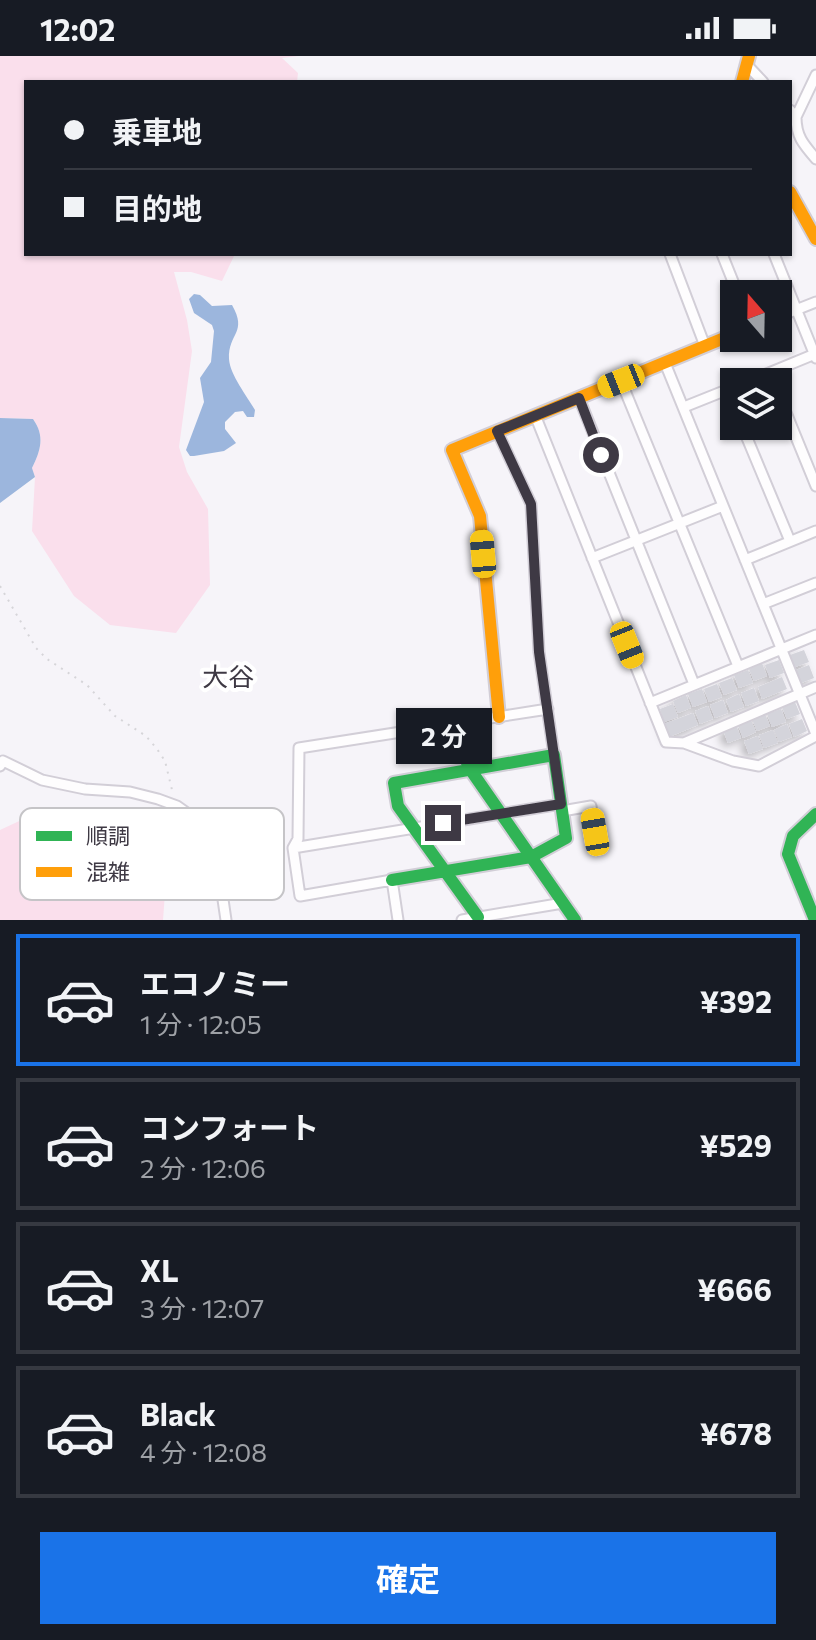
<!DOCTYPE html>
<html lang="ja">
<head>
<meta charset="utf-8">
<style>
	body { margin:0; font-family:Commissioner,"Noto Sans JP",sans-serif; background:#242831; color:#f1f3f6; height:100vh; display:flex; flex-direction:column; font-size:30px; white-space:nowrap }
	* { box-sizing:border-box; margin:0 }
	p { font-size:26px; color:#9ea1a6 }
	.icon { flex:none; width:44px; height:44px; fill:none; stroke:currentColor; stroke-width:2; stroke-linecap:round; stroke-linejoin:round }
	.map { position:relative; height:864px; overflow:hidden }
	.panel { display:flex; flex-direction:column; background:#171b24; flex:1 }
	.panel>* { flex:none }
	.hud { position:absolute; left:24px; top:24px; width:768px; height:176px; border-radius:0px; box-shadow:0 2px 6px #0004; display:grid; align-content:center; height:176px; padding:0 40px; background:#171b24 }
	.needle { width:52px; rotate:340deg }
	.buttons { position:absolute; left:720px; top:224px; display:grid; gap:16px }
	.buttons a { display:grid; place-items:center; width:72px; height:72px; border-radius:0px; background:#171b24; box-shadow:0 2px 6px #0004; font-size:40px }
	.end { position:absolute; width:36px; height:36px; margin:-18px; border:10px solid #3e3944; background:#fff; box-shadow:0 0 0 4px #fff }
	.from { border-radius:50% }
	.bubble { position:absolute; height:56px; border-radius:0px; background:#171b24; box-shadow:0 2px 6px #0004; font-size:26px; font-weight:700; line-height:56px; text-align:center }
	.car { position:absolute; width:24px; height:48px; margin:-24px -12px; border-radius:10px; box-shadow:0 0 6px 2px #0007; background:linear-gradient(#f5c518 24%,#345 0 40%,#f5c518 0 76%,#345 0 86%,#f5c518 0) }
	.hud b { display:flex; align-items:center; gap:28px; height:76px; font-size:30px }
	.hud b+b { border-top:2px solid #363941 }
	.hud i { width:20px; height:20px; background:#f1f3f6 }
	ul { padding:14px 0 0; list-style:none }
	li { display:flex; align-items:center; gap:24px; height:132px; margin:0 16px 12px; padding:0 24px; border:4px solid #363941; border-radius:0px }
	li div { flex:1 }
	li b { display:block; font-size:30px }
	li em { font-style:normal; font-weight:700 }
	li.selected { border-color:#1a73e8 }
	li>.icon { width:72px; height:72px; stroke-width:1.5 }
	.button { display:flex; gap:16px; margin-top:auto; padding:16px 40px }
	.button a { flex:1; height:92px; border-radius:0px; background:#1a73e8; color:#fff; font-size:32px; font-weight:700; line-height:92px; text-align:center }
	.status { display:flex; justify-content:space-between; align-items:center; height:56px; padding:0 40px; background:#171b24; direction:ltr }
	.status svg { height:22px; fill:currentColor }
	.map>svg:first-child { display:block }
	.green { fill:#fadfec }
	.water { fill:#9cb6dd }
	.building { fill:#d4d4db; filter:url(#shadow) }
	.lines { fill:none; stroke-linecap:round; stroke-linejoin:round }
	.street-casing { stroke:#d2ced7; stroke-width:13 }
	.fast-casing { stroke:#d2ced7; stroke-width:16 }
	.slow-casing { stroke:#d2ced7; stroke-width:16 }
	.path { stroke:#d6d5d9; stroke-width:2; stroke-dasharray:2 6; stroke-linecap:butt }
	.street { stroke:#fefdfe; stroke-width:9 }
	.fast { stroke:#30b455; stroke-width:12 }
	.slow { stroke:#ff9f0a; stroke-width:12 }
	.route { stroke:#3e3944; stroke-width:10 }
	.labels { text-anchor:middle; stroke-width:8; stroke-linejoin:round; paint-order:stroke }
	.quarter-label { font-size:26px; fill:#3e3944; stroke:#fff }
	.key { fill:#fff; stroke:#c5c4c7; stroke-width:2 }
	.key-label { font-size:22px; fill:#3e3944 }
</style>
</head>
<body>
<div class="status"><b>12:02</b><svg viewBox="0 0 49 12"><path d="M0 12V9h3v3zM5 12V6h3v6zM10 12V3h3v9zM15 12V0h3v12zM26 1h20v11H26zM47 4h2v5h-2z"/></svg></div>
<div class="map">
<svg width="816" height="864" viewBox="0 0 816 864">
	<defs>
		<filter id="shadow"><feDropShadow dx="-4" dy="4" stdDeviation="4" flood-color="#0004"/></filter>
	</defs>
	<rect width="100%" height="100%" fill="#f6f4f9"/>
	<!-- green -->
	<path class="green" d="M0 0H299L282 2 298 17 297 26H26V198H235L222 225 191 216H174L187 264 192 295 179 391 187 416 208 453 210 529 176 577 110 569 74 540 32 475 35 421 32 412C41 394 45 380 33 363L0 362Z
		M132 752 167 810 163 864H0V774L45 753Z"/>
	<!-- water -->
	<path class="water" d="M194 238 200 239 212 250 232 249C248 277 228 277 229 303 230 319 247 340 255 354L254 361H247L243 355 235 356 225 366V373L236 387 224 395 194 400H190L186 394 204 346 200 322 211 306 214 275 212 269 194 257 189 243Z
		M0 362 33 363C45 380 41 394 32 412L35 421 0 447Z"/>
	<!-- building -->
	<path class="building" d="M804 594 809 606 795 611 790 599Z
		M779 604 784 617 770 622 765 609Z
		M762 607 767 620 754 625 749 613Z
		M809 609 814 622 801 627 796 614Z
		M748 614 753 627 739 632 734 619Z
		M782 621 787 633 762 643 758 631Z
		M732 622 737 634 724 639 719 627Z
		M717 628 722 641 709 646 704 633Z
		M754 632 759 645 746 650 741 637Z
		M702 633 707 646 693 651 688 638Z
		M739 638 744 651 731 656 726 644Z
		M686 639 691 652 678 657 673 645Z
		M723 644 728 657 715 662 710 649Z
		M795 646 800 658 787 663 782 651Z
		M673 648 678 661 664 666 660 653Z
		M708 650 713 663 700 668 695 655Z
		M781 653 786 666 772 671 767 658Z
		M693 657 698 669 669 681 664 668Z
		M765 658 770 670 757 675 752 663Z
		M802 663 807 675 794 681 789 668Z
		M751 664 756 676 743 682 738 669Z
		M787 668 792 681 779 686 774 674Z
		M736 669 741 682 728 687 723 674Z
		M773 674 778 687 764 692 759 679Z
		M758 680 763 693 749 698 744 685Z"/>
	<g class="lines">
		<defs>
			<path id="street" d="M748 10 763 26
				M790 54 796 61C796 80 803 88 816 103
				M796 61 816 19
				M670 198 705 290
				M722 198 738 238
				M774 198 816 302
				M778 261 816 246
				M665 307 816 678
				M621 325 738 610
				M747 326 815 298
				M727 334 734 350
				M778 337 816 430
				M579 342 694 628
				M684 351 734 331
				M535 359 666 686 684 687 733 705 759 710 816 680
				M742 370 790 485
				M497 375 531 448 539 596 554 699
				M592 502 723 450
				M745 504 816 475
				M763 548 816 527
				M650 647 816 579
				M684 687 816 631
				M0 710 3 705 42 724 85 733 130 736 158 743 177 750 194 762 203 769 216 796 226 864
				M562 755 591 750 595 776
				M293 792 561 748
				M398 864 392 824 300 840 293 792 298 783 299 692 548 653
				M462 864 563 847"/>
			<path id="fast" d="M449 669 470 713 575 864
				M392 824 531 801 566 782 554 699 394 727 398 750 478 861
				M815 864 788 798 793 780 816 758"/>
			<path id="slow" d="M742 26 749 0
				M790 136 816 183
				M499 661 480 460 452 394 734 278"/>
		</defs>
		<!-- street casing -->
		<use href="#street" class="street-casing"/>
		<!-- fast casing -->
		<use href="#fast" class="fast-casing"/>
		<!-- slow casing -->
		<use href="#slow" class="slow-casing"/>
		<!-- path -->
		<path class="path" d="M0 530 36 592 47 603 87 629 115 660 146 680 157 693 165 705 173 738"/>
		<!-- street -->
		<use href="#street" class="street"/>
		<!-- fast -->
		<use href="#fast" class="fast"/>
		<!-- slow -->
		<use href="#slow" class="slow"/>
	</g>
	<g class="lines">
		<!-- route -->
		<path class="route" d="M443 767 561 748 539 596 531 448 497 375 579 342 601 399"/>
	</g>
	<g class="labels">
		<!-- quarter labels -->
		<g class="quarter-label">
			<text x="228" y="630">大谷</text>
		</g>
	</g>
	<!-- legend -->
	<rect x="20" y="752" width="264" height="92" rx="12" class="key"/>
	<rect x="36" y="775" width="36" height="10" fill="#30b455"/>
	<rect x="36" y="811" width="36" height="10" fill="#ff9f0a"/>
	<g class="key-label">
		<text x="86" y="788">順調</text>
		<text x="86" y="824">混雑</text>
	</g>
</svg>
<div class="buttons">
<a><svg class="needle" viewBox="-14 -14 28 28"><path d="M0-13l5 13h-10z" fill="#e53935"/><path d="M0 13l5-13h-10z" fill="#9ea1a6"/></svg></a>
<a><svg class="icon" aria-label="layers" viewBox="0 0 24 24"><path d="M12 4l9 5-9 5-9-5zM3 14l9 5 9-5"/></svg></a>
</div>
<i class="end from" style="left:601px;top:399px"></i>
<i class="end" style="left:443px;top:767px"></i>
<div class="bubble" style="left:396px;top:652px;width:96px">2 分</div>
<i class="car" style="left:621px;top:325px;rotate:248deg"></i>
<i class="car" style="left:483px;top:498px;rotate:355deg"></i>
<i class="car" style="left:627px;top:589px;rotate:158deg"></i>
<i class="car" style="left:595px;top:776px;rotate:350deg"></i>
<div class="hud">
<b><i class="from"></i>乗車地</b>
<b><i></i>目的地</b>
</div>
</div>
<section class="panel">
<ul>
<li class="selected"><svg class="icon" aria-label="car" viewBox="0 0 24 24"><path d="M5 17H2v-5l4-1 3-4h7l3 4 3 1v5h-3M9 17h6M6 11h13"/><circle cx="7" cy="17" r="2"/><circle cx="17" cy="17" r="2"/></svg><div><b>エコノミー</b><p>1 分 · 12:05</p></div><em>¥392</em></li>
<li><svg class="icon" aria-label="car" viewBox="0 0 24 24"><path d="M5 17H2v-5l4-1 3-4h7l3 4 3 1v5h-3M9 17h6M6 11h13"/><circle cx="7" cy="17" r="2"/><circle cx="17" cy="17" r="2"/></svg><div><b>コンフォート</b><p>2 分 · 12:06</p></div><em>¥529</em></li>
<li><svg class="icon" aria-label="car" viewBox="0 0 24 24"><path d="M5 17H2v-5l4-1 3-4h7l3 4 3 1v5h-3M9 17h6M6 11h13"/><circle cx="7" cy="17" r="2"/><circle cx="17" cy="17" r="2"/></svg><div><b>XL</b><p>3 分 · 12:07</p></div><em>¥666</em></li>
<li><svg class="icon" aria-label="car" viewBox="0 0 24 24"><path d="M5 17H2v-5l4-1 3-4h7l3 4 3 1v5h-3M9 17h6M6 11h13"/><circle cx="7" cy="17" r="2"/><circle cx="17" cy="17" r="2"/></svg><div><b>Black</b><p>4 分 · 12:08</p></div><em>¥678</em></li>
</ul>
<div class="button"><a>確定</a></div>
</section>
</body>
</html>
